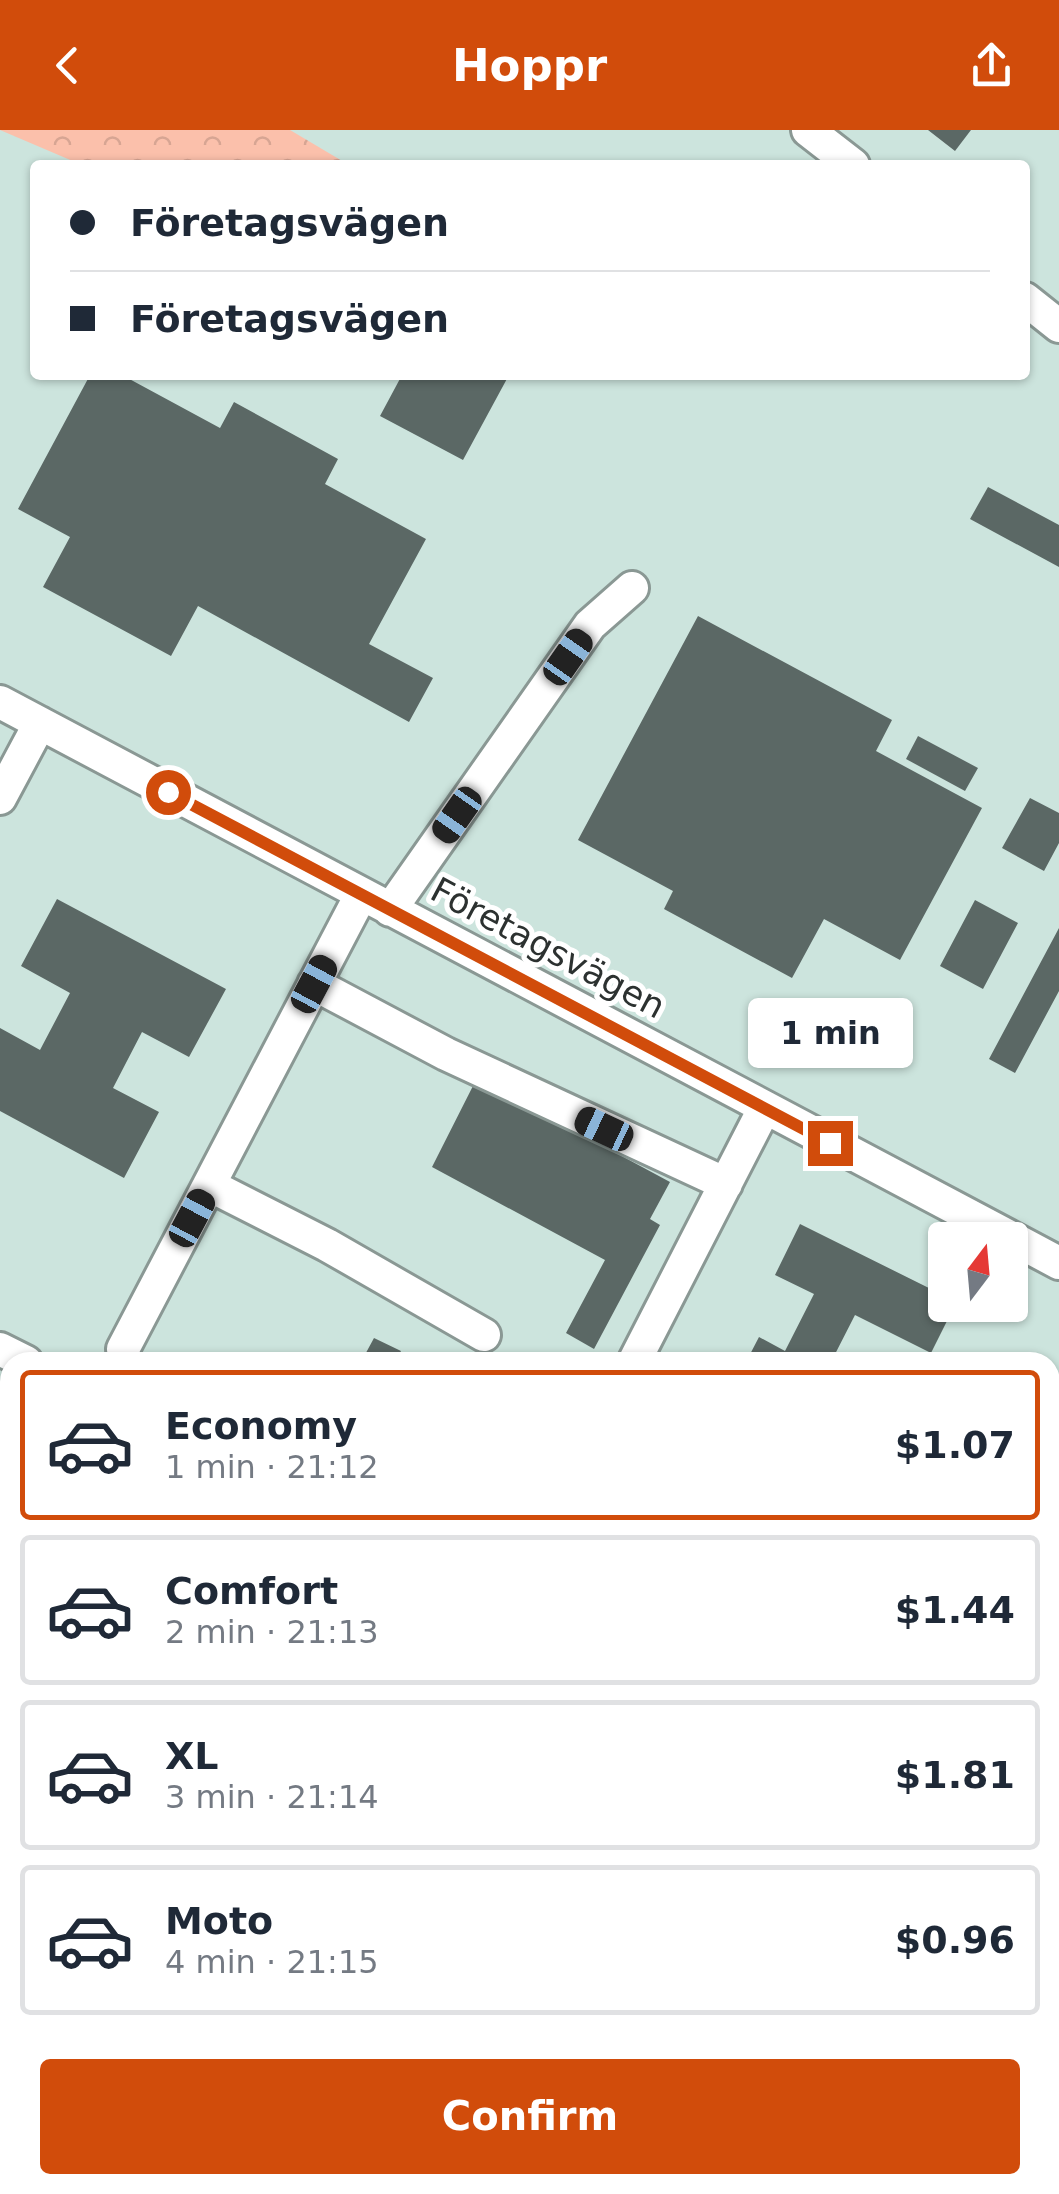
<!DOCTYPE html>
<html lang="en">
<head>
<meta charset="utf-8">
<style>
	body { margin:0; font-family:"DejaVu Sans",sans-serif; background:#f2f2f3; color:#1f2937; height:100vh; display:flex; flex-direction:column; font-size:38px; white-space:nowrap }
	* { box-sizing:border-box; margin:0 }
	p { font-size:32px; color:#747a83 }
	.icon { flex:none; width:55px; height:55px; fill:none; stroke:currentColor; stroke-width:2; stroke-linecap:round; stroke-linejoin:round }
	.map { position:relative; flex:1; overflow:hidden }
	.details { position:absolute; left:0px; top:1222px; width:1060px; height:842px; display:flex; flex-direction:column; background:#fff; border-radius:30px 30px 0 0; box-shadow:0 2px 8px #0004 }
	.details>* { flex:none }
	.banner { position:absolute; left:30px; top:30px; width:1000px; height:220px; border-radius:10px; box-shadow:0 2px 8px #0004; display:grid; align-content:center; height:220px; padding:0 40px; background:#fff }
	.needle { width:65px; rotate:16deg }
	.fabs { position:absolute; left:928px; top:1092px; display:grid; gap:20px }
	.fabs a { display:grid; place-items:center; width:100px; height:100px; border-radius:10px; background:#fff; box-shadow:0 2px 8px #0004; font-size:50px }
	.end { position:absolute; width:45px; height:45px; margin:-22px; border:12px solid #d14c0b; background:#fff; box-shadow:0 0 0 5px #fff }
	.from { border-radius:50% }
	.bubble { position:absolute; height:70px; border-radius:10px; background:#fff; box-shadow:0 2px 8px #0004; font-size:32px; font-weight:800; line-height:70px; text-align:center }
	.car { position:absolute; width:30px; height:60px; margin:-30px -15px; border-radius:12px; box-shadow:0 0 8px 2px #0007; background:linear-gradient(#222 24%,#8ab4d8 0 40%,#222 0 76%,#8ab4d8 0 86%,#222 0) }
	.banner b { display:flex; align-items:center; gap:35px; height:95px; font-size:38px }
	.banner b+b { border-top:2px solid #e0e1e3 }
	.banner i { width:25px; height:25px; background:#1f2937 }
	ul { padding:18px 0 0; list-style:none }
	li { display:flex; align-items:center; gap:30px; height:150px; margin:0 20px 15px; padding:0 20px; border:5px solid #e0e1e3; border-radius:10px }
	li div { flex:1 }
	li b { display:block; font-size:38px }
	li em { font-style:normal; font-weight:800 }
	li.selected { border-color:#d14c0b }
	li>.icon { width:90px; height:90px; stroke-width:1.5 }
	.primary-button { display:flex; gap:20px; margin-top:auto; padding:20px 40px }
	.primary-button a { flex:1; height:115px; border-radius:10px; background:#d14c0b; color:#fff; font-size:40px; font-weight:800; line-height:115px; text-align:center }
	header { display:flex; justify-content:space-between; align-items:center; height:130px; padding:0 40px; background:#d14c0b; color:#fff; font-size:45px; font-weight:800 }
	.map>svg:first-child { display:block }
	.built { fill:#cce4dd; fill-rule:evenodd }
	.forest { fill:url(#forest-crowns) }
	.building { fill:#5b6865 }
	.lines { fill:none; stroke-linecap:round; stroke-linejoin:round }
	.minor-casing { stroke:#8a9894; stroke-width:38 }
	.minor { stroke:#fff; stroke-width:32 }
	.route { stroke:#d14c0b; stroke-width:12 }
	.labels { text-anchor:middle; stroke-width:10; stroke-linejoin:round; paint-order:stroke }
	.street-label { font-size:35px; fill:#2c3130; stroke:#fff }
</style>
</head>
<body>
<header><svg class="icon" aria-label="back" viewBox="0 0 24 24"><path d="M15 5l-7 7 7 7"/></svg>Hoppr<svg class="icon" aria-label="share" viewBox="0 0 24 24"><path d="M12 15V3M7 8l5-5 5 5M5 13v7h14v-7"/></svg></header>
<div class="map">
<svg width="1059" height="2064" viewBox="0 0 1059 2064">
	<defs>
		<pattern id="forest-crowns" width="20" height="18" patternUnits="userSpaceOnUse" patternTransform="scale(2.5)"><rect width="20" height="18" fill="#fbc0ab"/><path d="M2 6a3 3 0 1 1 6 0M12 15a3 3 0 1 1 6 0" fill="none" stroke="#d7a593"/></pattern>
	</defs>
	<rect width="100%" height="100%" fill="#dfefea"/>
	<!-- built -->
	<path class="built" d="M0 0H1059V2064H363L347 2055H1050V1232H10V1874L0 1868ZM35 35H1025V245H35ZM945 1110H1010V1175H945Z"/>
	<!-- forest -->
	<path class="forest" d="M0 0H290L349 35H82Z"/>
	<!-- building -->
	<path class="building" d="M928 0H971L955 21Z
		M90 245H122L220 298 234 272 338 329 325 354 426 409 369 514 433 548 409 592 198 476 171 526 43 457 70 407 18 379Z
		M402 245H509L463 330 380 286Z
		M988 357 1059 395V437L970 389Z
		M698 486 892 590 876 621 982 678 900 830 824 789 792 848 664 779 673 761 578 710Z
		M918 606 978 638 965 661 906 629Z
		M1030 668 1059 683V713L1044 741 1002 718Z
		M57 769 226 859 189 927 142 902 113 958 159 982 124 1048 0 981V898L40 920 70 863 21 836Z
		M975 770 1018 793 983 859 940 836Z
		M1059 798V861L1015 943 989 929Z
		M477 948 670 1052 650 1089 660 1095 594 1219 566 1203 605 1130 432 1037Z
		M800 1094 945 1166V1175H955L931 1223 855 1185 831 1232H746L759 1207 785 1221 814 1164 775 1145Z
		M374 1208 401 1221 395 1232H361Z
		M1059 1605V1726L1050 1721V1623Z
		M1050 1915 1059 1920V2064H932L937 2055H1050Z"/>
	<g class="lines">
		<defs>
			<path id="minor" d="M808 0 853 35
				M1025 169 1059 196
				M0 572 1059 1133
				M0 668 40 593
				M390 780 590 495 632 458
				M314 854 446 924 726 1054
				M209 1055 327 1115 484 1205
				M0 1219 26 1232
				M123 1219 361 765
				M634 1232 764 979
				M1050 1523 1059 1506
				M1050 1777 1059 1782
				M0 1831 10 1836
				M0 1952 10 1957
				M198 2055 216 2064
				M763 2064 768 2055"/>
		</defs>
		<!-- minor casing -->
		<use href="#minor" class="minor-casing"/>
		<!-- minor -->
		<use href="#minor" class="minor"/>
	</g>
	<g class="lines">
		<!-- route -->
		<path class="route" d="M168 662 830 1013"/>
	</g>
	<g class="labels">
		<!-- street labels -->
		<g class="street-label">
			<text transform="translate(548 818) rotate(28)" y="12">Företagsvägen</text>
		</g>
	</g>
</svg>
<div class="fabs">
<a><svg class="needle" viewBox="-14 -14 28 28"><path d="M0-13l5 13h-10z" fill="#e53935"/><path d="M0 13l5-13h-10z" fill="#747a83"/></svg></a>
</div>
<i class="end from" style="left:168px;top:662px"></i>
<i class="end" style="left:830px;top:1013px"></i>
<div class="bubble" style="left:748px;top:868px;width:165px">1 min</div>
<i class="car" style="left:568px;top:527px;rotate:35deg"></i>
<i class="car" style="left:457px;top:685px;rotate:215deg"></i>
<i class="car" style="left:314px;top:854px;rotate:28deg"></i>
<i class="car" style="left:604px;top:999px;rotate:295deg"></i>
<i class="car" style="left:192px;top:1088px;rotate:28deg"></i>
<div class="banner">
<b><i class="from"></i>Företagsvägen</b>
<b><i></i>Företagsvägen</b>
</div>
<section class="details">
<ul>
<li class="selected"><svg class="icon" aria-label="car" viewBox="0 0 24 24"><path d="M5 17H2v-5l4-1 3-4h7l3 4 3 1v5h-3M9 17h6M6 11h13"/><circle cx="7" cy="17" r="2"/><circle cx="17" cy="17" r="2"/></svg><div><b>Economy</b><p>1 min · 21:12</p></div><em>$1.07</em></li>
<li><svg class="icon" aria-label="car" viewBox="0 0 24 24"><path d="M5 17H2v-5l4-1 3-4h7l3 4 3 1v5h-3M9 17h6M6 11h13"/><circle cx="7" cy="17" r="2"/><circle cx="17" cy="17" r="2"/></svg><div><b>Comfort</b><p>2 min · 21:13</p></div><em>$1.44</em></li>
<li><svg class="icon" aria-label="car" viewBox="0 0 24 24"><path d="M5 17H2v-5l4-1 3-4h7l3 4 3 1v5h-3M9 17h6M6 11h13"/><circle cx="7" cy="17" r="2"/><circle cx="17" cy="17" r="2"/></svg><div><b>XL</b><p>3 min · 21:14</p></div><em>$1.81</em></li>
<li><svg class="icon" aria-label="car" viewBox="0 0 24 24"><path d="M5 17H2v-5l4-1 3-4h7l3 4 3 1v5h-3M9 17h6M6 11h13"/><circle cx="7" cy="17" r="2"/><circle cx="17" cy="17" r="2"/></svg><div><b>Moto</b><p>4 min · 21:15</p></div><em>$0.96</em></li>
</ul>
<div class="primary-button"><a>Confirm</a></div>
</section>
</div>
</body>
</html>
